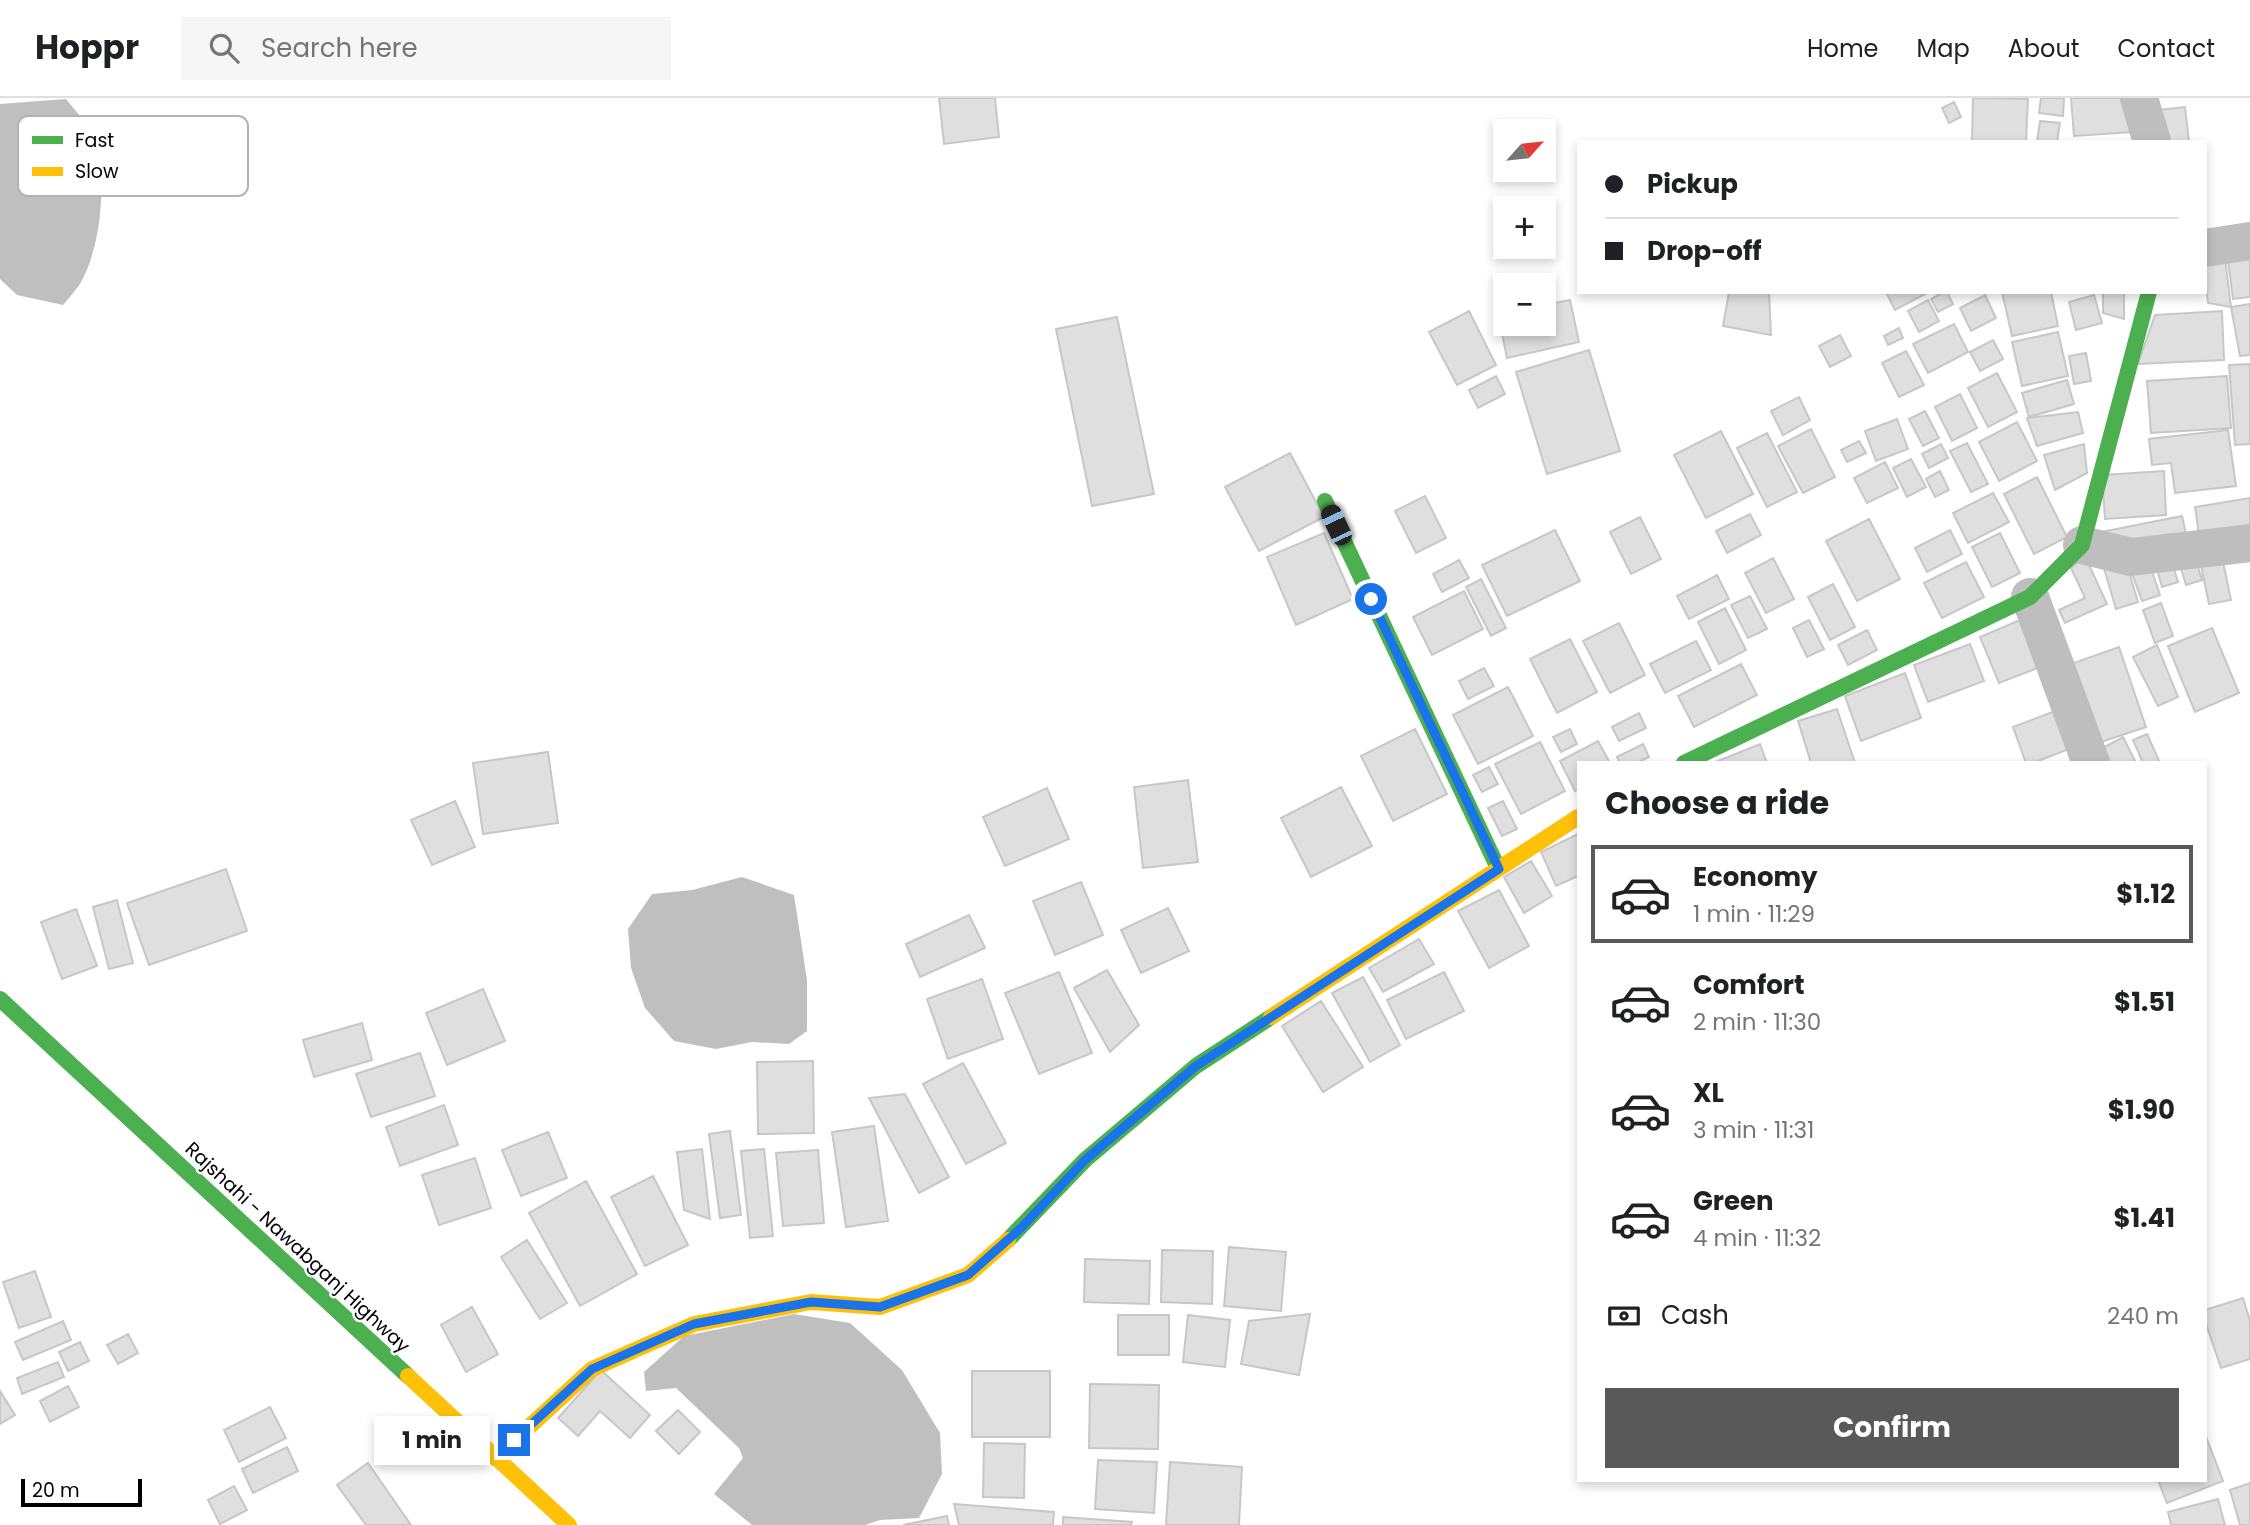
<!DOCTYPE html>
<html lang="en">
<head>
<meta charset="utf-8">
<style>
	body { margin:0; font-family:Poppins,sans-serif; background:#f6f6f6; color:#202124; height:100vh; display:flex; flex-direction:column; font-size:26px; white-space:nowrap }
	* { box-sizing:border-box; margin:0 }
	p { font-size:23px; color:#757577 }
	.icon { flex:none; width:38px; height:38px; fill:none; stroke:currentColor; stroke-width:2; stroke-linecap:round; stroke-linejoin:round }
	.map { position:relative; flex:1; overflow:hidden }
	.sheet { position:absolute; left:1577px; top:663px; width:630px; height:721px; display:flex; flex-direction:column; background:#fff; border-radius:0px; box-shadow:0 4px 10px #0003 }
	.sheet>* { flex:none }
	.banner { position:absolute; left:1577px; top:42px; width:630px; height:154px; border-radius:0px; box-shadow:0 4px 10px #0003; display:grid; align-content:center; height:154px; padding:0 28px; background:#fff }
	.needle { width:46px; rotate:63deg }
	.fabs { position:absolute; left:1493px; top:21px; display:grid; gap:14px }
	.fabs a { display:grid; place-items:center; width:63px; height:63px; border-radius:0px; background:#fff; box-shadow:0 4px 10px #0003; font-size:35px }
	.scale { position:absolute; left:21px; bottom:18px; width:121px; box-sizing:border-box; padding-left:7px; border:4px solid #000; border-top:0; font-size:19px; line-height:24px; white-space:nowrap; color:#000; -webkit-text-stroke:5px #fff; paint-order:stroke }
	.end { position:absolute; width:32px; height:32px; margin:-16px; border:9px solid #1a73e8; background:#fff; box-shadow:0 0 0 4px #fff }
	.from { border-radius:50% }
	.bubble { position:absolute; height:49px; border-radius:0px; background:#fff; box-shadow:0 4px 10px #0003; font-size:23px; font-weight:700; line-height:49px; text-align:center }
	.car { position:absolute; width:21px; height:42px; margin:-21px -10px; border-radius:9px; box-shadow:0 0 5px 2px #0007; background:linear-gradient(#222 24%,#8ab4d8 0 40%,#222 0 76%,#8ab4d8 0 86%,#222 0) }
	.banner b { display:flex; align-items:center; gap:24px; height:66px; font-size:26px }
	.banner b+b { border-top:2px solid #e0e0e0 }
	.banner i { width:18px; height:18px; background:#202124 }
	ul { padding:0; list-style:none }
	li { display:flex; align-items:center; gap:21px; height:98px; margin:0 14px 10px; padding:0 14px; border:4px solid transparent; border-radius:0px }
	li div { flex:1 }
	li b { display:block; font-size:26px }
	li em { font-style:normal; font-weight:700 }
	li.current { border-color:#595959 }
	li>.icon { width:63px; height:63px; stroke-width:1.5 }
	h2 { padding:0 28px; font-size:32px; line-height:84px }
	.pay { display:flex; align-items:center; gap:18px; height:77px; padding:0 28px; font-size:26px }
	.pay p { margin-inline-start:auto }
	.action { display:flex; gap:14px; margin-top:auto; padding:14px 28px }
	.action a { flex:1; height:80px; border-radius:0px; background:#595959; color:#fff; font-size:28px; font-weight:700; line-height:80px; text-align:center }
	header { display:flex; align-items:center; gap:42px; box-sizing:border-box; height:98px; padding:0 35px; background:#fff; border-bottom:2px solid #e0e0e0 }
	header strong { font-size:33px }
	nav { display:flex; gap:38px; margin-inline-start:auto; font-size:24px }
	.search { width:490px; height:63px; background:#f6f6f6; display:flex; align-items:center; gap:18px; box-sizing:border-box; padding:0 24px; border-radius:0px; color:#757577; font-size:26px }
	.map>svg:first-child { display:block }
	.water { fill:#bfbfbf }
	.building { fill:#dfdfdf; stroke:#c7c7c7; stroke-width:2 }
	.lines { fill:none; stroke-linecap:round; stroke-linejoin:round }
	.street { stroke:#bebebe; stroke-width:38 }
	.fast { stroke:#4caf50; stroke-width:16 }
	.slow { stroke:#ffc107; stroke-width:16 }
	.route { stroke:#1a73e8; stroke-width:9 }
	.labels { text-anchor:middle; stroke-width:5; stroke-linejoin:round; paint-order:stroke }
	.street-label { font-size:19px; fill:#000; stroke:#fff }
	.key { fill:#fff; stroke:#b2b2b2; stroke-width:2 }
	.key-label { font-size:19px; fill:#000 }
</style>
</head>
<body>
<header>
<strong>Hoppr</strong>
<div class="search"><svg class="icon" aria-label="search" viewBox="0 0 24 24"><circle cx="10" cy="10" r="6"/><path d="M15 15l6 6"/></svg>Search here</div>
<nav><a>Home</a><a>Map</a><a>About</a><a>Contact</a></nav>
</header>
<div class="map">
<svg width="2250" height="1427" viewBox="0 0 2250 1427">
	<rect width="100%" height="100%" fill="#fff"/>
	<!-- water -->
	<path class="water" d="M66 1C75 13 90 27 94 41 108 81 101 150 80 186 75 193 69 200 63 207L17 197 0 181V6Z
		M742 779 794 797 807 882V933L789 946 752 944 716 951 674 943 645 910 631 870 628 831 652 796 692 792Z
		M794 1216 850 1225 902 1272 940 1335 942 1376 919 1420 880 1422 865 1427H752L714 1396 743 1360 739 1350 676 1290 646 1293 644 1274 684 1238Z"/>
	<!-- building -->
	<path class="building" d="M939 0H995L999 39 944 46Z
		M1973 0 2028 1 2026 44H1972Z
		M2041 0H2064L2063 18 2039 15Z
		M2071 0H2129L2132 34 2074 38Z
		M1954 4 1961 19 1949 25 1942 10Z
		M2185 9 2189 44H2162L2159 12Z
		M2040 23 2060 25 2057 44H2037Z
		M2250 152V199L2233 201 2227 155Z
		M2225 160 2231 209 2208 205 2205 183V163Z
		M1729 194H1769L1771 237 1723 228Z
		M1886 194H1926L1927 195 1895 212Z
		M1944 194H1947L1953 206 1938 214 1931 201Z
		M2002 194H2051L2058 228 2012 238Z
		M2098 194H2124V221L2103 215V196Z
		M1985 197 1996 220 1971 233 1960 210Z
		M2094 197 2102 225 2076 232 2069 204Z
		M1570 202 1579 244 1507 260 1498 216 1505 215V226H1544V207Z
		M1928 202 1939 223 1919 234 1908 213Z
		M2250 206V257L2240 258 2231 209Z
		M1469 213 1496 267 1457 287 1429 234Z
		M2222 213 2224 262 2138 266 2155 217Z
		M1117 219 1154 396 1092 408 1056 231Z
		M1954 226 1968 254 1928 275 1913 246Z
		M1899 230 1903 240 1888 247 1884 238Z
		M2058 234 2068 278 2022 288 2012 244Z
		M1840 237 1851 258 1830 269 1819 248Z
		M1993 242 2003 261 1980 273 1970 254Z
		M1589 252 1620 353 1547 376 1516 274Z
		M1906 253 1924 287 1899 299 1882 265Z
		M2086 255 2091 283 2074 286 2069 258Z
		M2250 266V346L2235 347 2229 267Z
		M1997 275 2017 314 1988 329 1968 290Z
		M1496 278 1505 296 1478 310 1469 292Z
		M2227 278 2231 330 2151 335 2147 283Z
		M2067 282 2074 306 2029 319 2022 295Z
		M1960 296 1977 330 1952 343 1935 309Z
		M1799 299 1810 322 1783 337 1771 313Z
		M1925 313 1939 340 1923 348 1909 321Z
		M2078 314 2083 335 2037 348 2027 320Z
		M1897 321 1908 351 1876 363 1865 333Z
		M2017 324 2037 363 1999 383 1979 344Z
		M1811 331 1835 379 1803 395 1778 348Z
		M2228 332 2236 388 2175 395 2171 365 2152 367 2149 341Z
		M1721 333 1753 396 1706 420 1674 357Z
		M1767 335 1797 394 1767 409 1737 350Z
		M1859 343 1866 355 1847 364 1841 352Z
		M1967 345 1988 386 1971 394 1950 353Z
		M1941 346 1948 360 1929 370 1922 356Z
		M2084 346 2087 375 2055 392 2044 357Z
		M1290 355 1324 419 1259 453 1225 389Z
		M1911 361 1926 389 1907 399 1893 370Z
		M1885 364 1898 390 1867 405 1854 380Z
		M1940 373 1949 392 1935 399 1926 381Z
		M2164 373 2166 417 2105 421 2102 377Z
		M2037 379 2067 439 2034 456 2004 396Z
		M1993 395 2009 424 1968 445 1953 415Z
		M1425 398 1446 440 1416 455 1395 413Z
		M2250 400V436L2200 444 2195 409Z
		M1750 416 1761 437 1727 455 1716 433Z
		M2182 418 2187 440 2098 443 2096 435Z
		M1640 419 1661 461 1631 476 1610 434Z
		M1869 421 1900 481 1857 503 1826 443Z
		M1555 432 1580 483 1507 518 1482 467Z
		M1950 432 1962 456 1927 474 1915 450Z
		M1324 435 1353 501 1296 527 1267 459Z
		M2000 435 2020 475 1992 489 1972 449Z
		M2221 454 2231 502 2209 506 2199 458Z
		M2085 458 2107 506 2065 525 2059 512 2085 500 2071 470Z
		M2195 459 2202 482 2186 487 2179 464Z
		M1773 460 1794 501 1766 515 1745 475Z
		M2125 460 2138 504 2116 511 2103 467Z
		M2171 461 2178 484 2162 489 2155 465Z
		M1459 462 1469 480 1442 494 1433 476Z
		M1966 464 1984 499 1942 520 1924 485Z
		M2149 464 2160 497 2142 503 2130 470Z
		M1717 477 1729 501 1689 521 1677 498Z
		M1481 481 1506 530 1491 538 1466 489Z
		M1833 486 1855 529 1830 542 1808 499Z
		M1464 493 1483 531 1432 557 1413 519Z
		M1750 498 1767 531 1748 540 1731 507Z
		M2161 505 2173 538 2155 545 2143 512Z
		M1725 510 1746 552 1719 566 1698 524Z
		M1809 522 1824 551 1807 559 1793 530Z
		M2020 522 2040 569 1999 585 1980 539Z
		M1619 525 1645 577 1610 595 1583 543Z
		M2212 530 2239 595 2195 614 2168 548Z
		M1867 532 1877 552 1848 567 1838 547Z
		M1570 541 1597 594 1557 615 1530 561Z
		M1696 543 1711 572 1665 595 1650 566Z
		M1970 546 1984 583 1928 604 1914 567Z
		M2157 547 2178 599 2158 608 2133 559Z
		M2119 549 2146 629 2095 646 2068 567Z
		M1741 566 1757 597 1694 629 1678 598Z
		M1484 570 1494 588 1468 601 1459 583Z
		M1905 575 1921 620 1861 643 1845 598Z
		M1508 589 1533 638 1478 666 1453 617Z
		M1837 611 1855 665H1811L1798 623Z
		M2055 613 2069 651 2033 665H2026L2013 629Z
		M1639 615 1646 630 1619 643 1612 629Z
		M1415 631 1447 696 1393 723 1361 658Z
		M1570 631 1577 646 1561 654 1553 639Z
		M2147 636 2160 665H2143L2133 642Z
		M2123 639 2136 665H2106L2099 652Z
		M1598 643 1610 665H1578V691L1575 693 1560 663Z
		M1540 644 1565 693 1521 716 1495 666Z
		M1643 646 1649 659 1637 665H1620L1617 659Z
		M1760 646 1767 665H1713Z
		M548 654 558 725 483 736 473 665Z
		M1489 669 1498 686 1482 694 1473 677Z
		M1188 682 1198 764 1143 770 1134 689Z
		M1341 689 1372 748 1311 779 1281 720Z
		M1047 690 1069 741 1005 768 983 719Z
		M455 703 475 749 432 767 411 722Z
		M1503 703 1517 731 1502 738 1488 710Z
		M1578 736V778L1556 788 1541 754Z
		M1531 763 1552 798 1524 815 1504 779Z
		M226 771 247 833 149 867 127 805Z
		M1081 784 1103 837 1055 857 1033 803Z
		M1499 792 1529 848 1489 870 1458 813Z
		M117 802 133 865 109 871 93 809Z
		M1168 810 1189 853 1141 875 1121 832Z
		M76 811 97 868 62 881 41 824Z
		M969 817 985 850 920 879 906 846Z
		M1419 841 1434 866 1383 894 1369 870Z
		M1107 872 1139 927 1110 954 1074 890Z
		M1059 874 1092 955 1039 976 1005 895Z
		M1444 874 1464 913 1406 941 1387 902Z
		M1363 879 1400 947 1370 964 1332 895Z
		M982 881 1003 941 948 961 927 901Z
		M483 891 505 943 447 967 426 915Z
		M1321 903 1363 969 1323 994 1282 928Z
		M362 925 372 962 314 979 303 942Z
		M420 955 435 998 371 1019 356 976Z
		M813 963 814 1035 758 1036 757 964Z
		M963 965 1006 1045 966 1066 923 986Z
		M905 996 949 1079 919 1095 869 1000Z
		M444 1007 458 1047 400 1068 386 1029Z
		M874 1028 888 1123 846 1129 832 1034Z
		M730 1033 741 1117 720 1120 709 1036Z
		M548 1034 567 1080 521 1098 502 1052Z
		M702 1051 710 1121 684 1112 677 1054Z
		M764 1051 773 1138 750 1140 741 1053Z
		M818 1052 824 1125 783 1128 776 1055Z
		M475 1060 491 1110 439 1127 422 1077Z
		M653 1078 688 1147 645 1168 611 1099Z
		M586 1083 637 1176 580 1208 529 1115Z
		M527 1142 567 1205 540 1221 501 1159Z
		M1229 1149 1286 1154 1281 1213 1224 1208Z
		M1162 1152 1213 1153 1212 1206 1161 1204Z
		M1085 1161 1150 1163 1149 1206 1084 1204Z
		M35 1173 51 1219 19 1230 3 1184Z
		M2243 1200 2250 1223V1261L2221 1270 2205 1223V1212Z
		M472 1209 498 1256 466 1274 441 1227Z
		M1310 1216 1299 1277 1241 1266 1249 1223Z
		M1118 1217H1169V1257H1118Z
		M1188 1217 1230 1222 1225 1269 1183 1264Z
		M63 1223 71 1242 23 1262 15 1244Z
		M128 1236 138 1255 118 1266 107 1247Z
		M80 1244 89 1263 68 1273 59 1254Z
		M58 1264 64 1279 22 1296 17 1280Z
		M601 1272 650 1317 630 1340 600 1313 578 1338 558 1320Z
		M972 1273H1050V1339H972Z
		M1090 1286 1159 1287 1158 1351 1089 1350Z
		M68 1288 79 1309 50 1324 40 1303Z
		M0 1293 15 1317 0 1326Z
		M270 1309 286 1340 239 1364 224 1332Z
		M678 1312 700 1334 679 1356 656 1333Z
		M2207 1341 2223 1383 2167 1405 2158 1382H2205V1342Z
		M984 1345 1025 1346 1024 1400 983 1399Z
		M287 1349 298 1373 253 1395 242 1371Z
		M1098 1362 1157 1364 1154 1415 1095 1411Z
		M1170 1364 1242 1369 1239 1427H1166Z
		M368 1365 411 1427H366L337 1387Z
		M2250 1385V1427H2240L2230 1392Z
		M234 1388 247 1412 220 1426 208 1402Z
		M2218 1401 2225 1427H2171L2168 1414Z
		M954 1406 1054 1414 1053 1427H959Z
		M947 1418 949 1427H903Z
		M1063 1419 1132 1424 1131 1427H1063Z"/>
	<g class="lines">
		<!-- street -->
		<path class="street" d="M2139 0 2152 44
			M2205 150 2250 143
			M2082 447 2131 459 2250 445
			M2030 499 2091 665"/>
		<!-- fast -->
		<path class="fast" d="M1325 403 1498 770
			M1684 665 2030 499 2082 447 2149 194
			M0 901 408 1278
			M1008 1142 1085 1062 1196 968 1271 919"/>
		<!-- slow -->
		<path class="slow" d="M1271 919 1578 719
			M408 1278 569 1427
			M495 1360 592 1271 694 1226 811 1204 880 1209 968 1177 1008 1142"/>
	</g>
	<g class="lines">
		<!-- route -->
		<path class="route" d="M514 1342 592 1271 694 1226 811 1204 880 1209 968 1177 1021 1130 1085 1062 1196 968 1499 771 1371 501"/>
	</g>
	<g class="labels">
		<!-- street labels -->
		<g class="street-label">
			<text transform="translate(298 1149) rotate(43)" y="7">Rajshahi - Nawabganj Highway</text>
		</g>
	</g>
	<!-- legend -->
	<rect x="18" y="18" width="230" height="80" rx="10" class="key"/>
	<rect x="32" y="38" width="31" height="8" fill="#4caf50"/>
	<rect x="32" y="69" width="31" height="9" fill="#ffc107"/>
	<g class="key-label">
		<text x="75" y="49">Fast</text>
		<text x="75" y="80">Slow</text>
	</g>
</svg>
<div class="fabs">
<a><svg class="needle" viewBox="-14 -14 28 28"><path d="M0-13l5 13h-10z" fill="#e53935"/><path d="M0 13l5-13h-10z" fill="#757577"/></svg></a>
<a>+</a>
<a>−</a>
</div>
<div class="scale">20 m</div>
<i class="end from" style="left:1371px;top:501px"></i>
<i class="end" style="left:514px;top:1342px"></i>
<div class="bubble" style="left:374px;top:1318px;width:116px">1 min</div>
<i class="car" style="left:1336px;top:427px;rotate:335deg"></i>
<div class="banner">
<b><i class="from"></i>Pickup</b>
<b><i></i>Drop-off</b>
</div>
<section class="sheet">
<h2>Choose a ride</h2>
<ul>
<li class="current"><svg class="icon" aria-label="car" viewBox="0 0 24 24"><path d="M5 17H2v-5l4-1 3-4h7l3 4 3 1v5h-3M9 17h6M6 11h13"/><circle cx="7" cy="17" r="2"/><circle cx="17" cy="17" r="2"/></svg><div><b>Economy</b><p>1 min · 11:29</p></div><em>$1.12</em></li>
<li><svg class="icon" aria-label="car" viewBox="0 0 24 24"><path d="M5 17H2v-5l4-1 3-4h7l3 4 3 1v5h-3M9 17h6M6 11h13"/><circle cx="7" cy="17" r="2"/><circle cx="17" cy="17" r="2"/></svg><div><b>Comfort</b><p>2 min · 11:30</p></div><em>$1.51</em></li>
<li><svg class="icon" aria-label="car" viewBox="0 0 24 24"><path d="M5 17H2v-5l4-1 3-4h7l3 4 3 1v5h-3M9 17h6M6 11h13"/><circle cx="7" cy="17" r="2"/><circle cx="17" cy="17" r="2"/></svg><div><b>XL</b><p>3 min · 11:31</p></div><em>$1.90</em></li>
<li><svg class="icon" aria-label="car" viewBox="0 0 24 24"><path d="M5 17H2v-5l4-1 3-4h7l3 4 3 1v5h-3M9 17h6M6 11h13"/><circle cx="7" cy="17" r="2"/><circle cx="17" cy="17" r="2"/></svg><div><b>Green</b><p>4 min · 11:32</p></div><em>$1.41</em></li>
</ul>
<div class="pay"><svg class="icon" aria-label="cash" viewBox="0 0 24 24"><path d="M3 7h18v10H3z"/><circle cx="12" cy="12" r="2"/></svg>Cash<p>240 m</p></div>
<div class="action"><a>Confirm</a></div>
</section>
</div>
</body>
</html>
